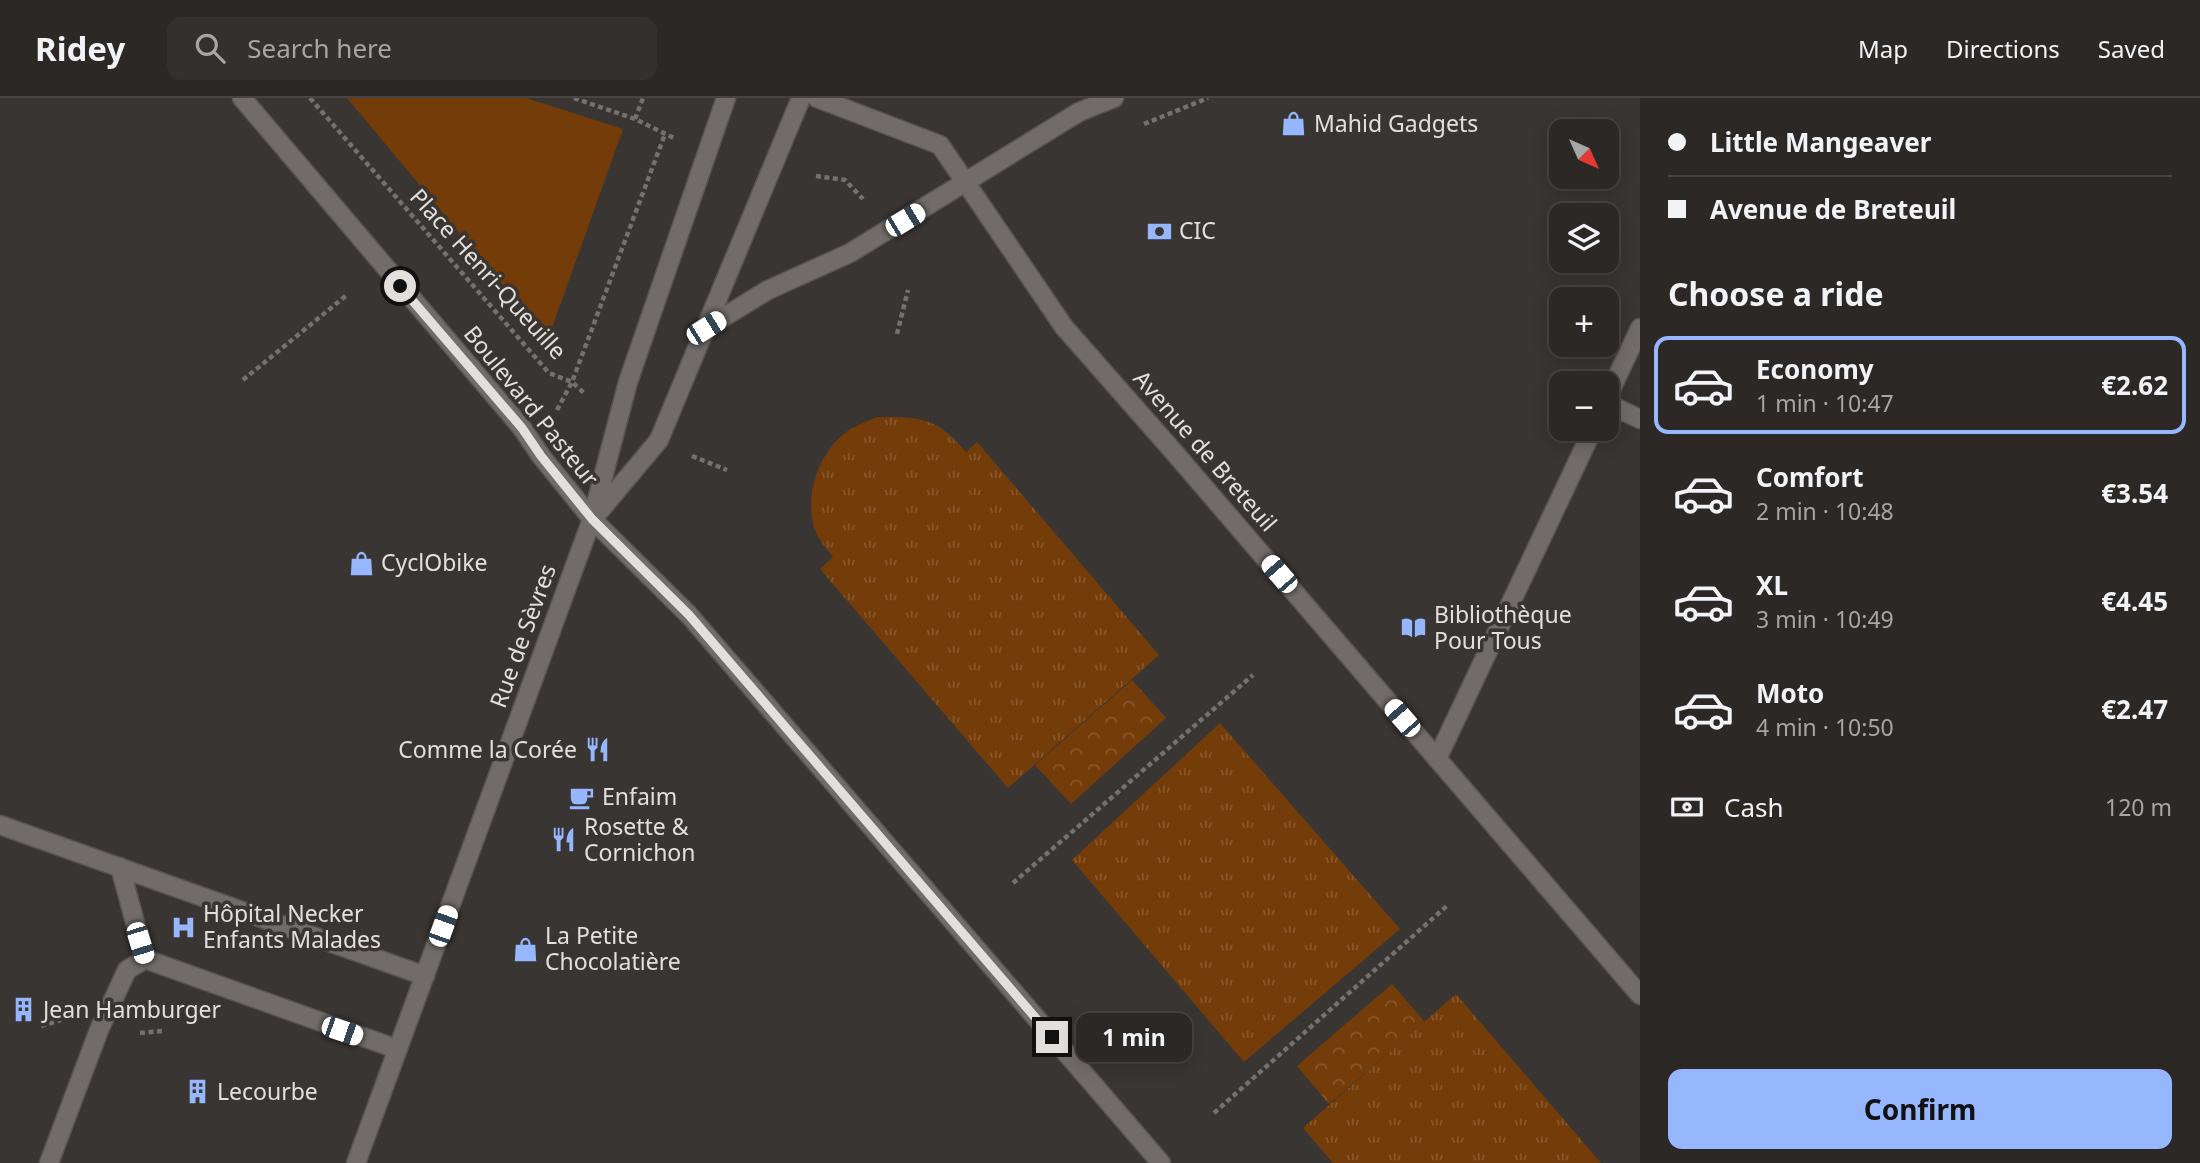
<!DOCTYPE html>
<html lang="en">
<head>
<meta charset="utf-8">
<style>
	body { margin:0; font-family:"Noto Sans",sans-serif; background:#33302e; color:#f1f3f6; height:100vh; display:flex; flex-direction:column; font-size:26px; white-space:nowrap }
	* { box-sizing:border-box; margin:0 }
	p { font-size:23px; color:#a6a6a7 }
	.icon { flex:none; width:38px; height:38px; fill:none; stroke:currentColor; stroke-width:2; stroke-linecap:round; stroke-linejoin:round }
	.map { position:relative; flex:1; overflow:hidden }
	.drawer { display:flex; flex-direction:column; background:#2b2826; width:560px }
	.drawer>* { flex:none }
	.banner { display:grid; align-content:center; height:154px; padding:0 28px; background:#2b2826 }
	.needle { width:46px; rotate:135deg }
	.buttons { position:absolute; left:1549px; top:21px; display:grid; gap:14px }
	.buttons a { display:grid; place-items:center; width:70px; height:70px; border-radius:14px; background:#2b2826; box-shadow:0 4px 18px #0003,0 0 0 2px #474443; font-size:35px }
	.end { position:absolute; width:32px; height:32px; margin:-16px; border:9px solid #e2dfdd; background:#111; box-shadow:0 0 0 4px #111 }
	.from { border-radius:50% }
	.bubble { position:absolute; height:49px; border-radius:14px; background:#2b2826; box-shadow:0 4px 18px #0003,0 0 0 2px #474443; font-size:23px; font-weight:700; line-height:49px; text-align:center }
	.car { position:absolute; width:21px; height:42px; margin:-21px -10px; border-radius:9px; box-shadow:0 0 5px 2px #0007; background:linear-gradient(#fff 24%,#345 0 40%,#fff 0 76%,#345 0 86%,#fff 0) }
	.banner b { display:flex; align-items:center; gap:24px; height:66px; font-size:26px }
	.banner b+b { border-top:2px solid #474443 }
	.banner i { width:18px; height:18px; background:#f1f3f6 }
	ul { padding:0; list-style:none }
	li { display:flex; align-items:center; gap:21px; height:98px; margin:0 14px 10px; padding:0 14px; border:4px solid transparent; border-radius:14px }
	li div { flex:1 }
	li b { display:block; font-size:26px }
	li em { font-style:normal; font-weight:700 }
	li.current { border-color:#96b6fd }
	li>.icon { width:63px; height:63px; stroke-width:1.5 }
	h2 { padding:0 28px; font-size:32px; line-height:84px }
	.pay { display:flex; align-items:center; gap:18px; height:77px; padding:0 28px; font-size:26px }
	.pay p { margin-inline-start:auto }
	.action { display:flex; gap:14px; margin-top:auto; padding:14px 28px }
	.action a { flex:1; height:80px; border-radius:14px; background:#96b6fd; color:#111; font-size:28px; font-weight:700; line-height:80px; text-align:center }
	header { display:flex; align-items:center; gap:42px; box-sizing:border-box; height:98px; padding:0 35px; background:#2b2826; border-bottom:2px solid #474443 }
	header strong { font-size:33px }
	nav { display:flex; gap:38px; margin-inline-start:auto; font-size:24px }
	.search { width:490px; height:63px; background:#33302e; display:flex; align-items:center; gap:18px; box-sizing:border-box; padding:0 24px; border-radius:14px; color:#a6a6a7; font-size:26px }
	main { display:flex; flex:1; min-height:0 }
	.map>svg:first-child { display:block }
	.grass { fill:url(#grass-tufts) }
	.park { fill:url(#park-crowns) }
	.pitch { fill:#743c09 }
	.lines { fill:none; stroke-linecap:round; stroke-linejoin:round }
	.service-casing { stroke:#565351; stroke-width:21 }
	.minor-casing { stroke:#565351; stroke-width:21 }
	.tertiary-casing { stroke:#565351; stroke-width:21 }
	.secondary-casing { stroke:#565351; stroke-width:21 }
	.path { stroke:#74716e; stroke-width:4.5; stroke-dasharray:5 3.5; stroke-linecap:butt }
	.service { stroke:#716c69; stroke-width:18 }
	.minor { stroke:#716c69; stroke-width:18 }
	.tertiary { stroke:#716c69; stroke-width:18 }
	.secondary { stroke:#716c69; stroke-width:18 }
	.route { stroke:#e2dfdd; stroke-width:9 }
	.labels { text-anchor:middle; stroke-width:7; stroke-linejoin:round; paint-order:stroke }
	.poi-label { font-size:23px; fill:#e2dfdd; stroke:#393532; text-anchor:start }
	.street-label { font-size:23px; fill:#e2dfdd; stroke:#393532 }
</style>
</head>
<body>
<header>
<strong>Ridey</strong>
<div class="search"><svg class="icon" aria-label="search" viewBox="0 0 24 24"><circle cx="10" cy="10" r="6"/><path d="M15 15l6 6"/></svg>Search here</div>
<nav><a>Map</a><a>Directions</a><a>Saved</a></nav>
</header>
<main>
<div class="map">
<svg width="1640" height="1065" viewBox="0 0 1640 1065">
	<defs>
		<pattern id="grass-tufts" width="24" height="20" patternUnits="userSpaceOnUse" patternTransform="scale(1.75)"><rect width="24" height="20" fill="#743c09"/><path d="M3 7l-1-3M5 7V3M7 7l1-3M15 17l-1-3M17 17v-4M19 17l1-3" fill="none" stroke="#88582c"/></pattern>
		<pattern id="park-crowns" width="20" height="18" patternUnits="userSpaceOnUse" patternTransform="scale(1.75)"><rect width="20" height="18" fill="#743c09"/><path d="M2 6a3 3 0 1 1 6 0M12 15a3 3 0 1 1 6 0" fill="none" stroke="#88582c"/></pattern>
	</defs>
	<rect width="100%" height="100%" fill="#393532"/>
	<!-- grass -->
	<path class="grass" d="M877 319C922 319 936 319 966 354L977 344 1159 557 1008 690 820 471 833 459C824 448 814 435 812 421 807 387 823 348 852 330 860 326 869 323 877 319Z
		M1220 625 1400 831 1244 964 1072 762Z
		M1456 896 1601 1065H1333L1303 1030Z"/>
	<!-- park -->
	<path class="park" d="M1132 582 1166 620 1071 706 1035 667Z
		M1392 886 1425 924 1329 1006 1297 968Z"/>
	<!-- pitch -->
	<path class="pitch" d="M347 0H526L623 31 548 241Z"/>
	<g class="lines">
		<defs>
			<path id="service" d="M0 727 425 878
				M120 769 145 861
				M145 861 397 951
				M49 1065 99 932 127 872 145 861"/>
			<path id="minor" d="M1606 302 1640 230
				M1606 305 1640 321
				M1437 661 1593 331"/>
			<path id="tertiary" d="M242 0 522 330 541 358 592 421 689 517 1161 1065
				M966 85 1064 229 1173 353 1640 897"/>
			<path id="secondary" d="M817 0 940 47 966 85
				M706 230 768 192 850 155 1079 14 1114 0
				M597 416 659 342 801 0
				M356 1065 592 421 628 284 726 0"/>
		</defs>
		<!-- service casing -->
		<use href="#service" class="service-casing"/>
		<!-- minor casing -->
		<use href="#minor" class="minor-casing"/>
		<!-- tertiary casing -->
		<use href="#tertiary" class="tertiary-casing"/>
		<!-- secondary casing -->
		<use href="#secondary" class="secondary-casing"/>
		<!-- path -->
		<path class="path" d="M310 0 549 275 572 284 584 295
			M574 0 635 21 674 40
			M635 21 643 0
			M1144 26 1208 0
			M816 78 845 82 863 101
			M897 236 908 192
			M243 282 348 196
			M557 312 572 284 665 36
			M692 358 727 372
			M1013 785 1253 577
			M41 928 61 922
			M140 935 163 933
			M1214 1015 1449 806"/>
		<!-- service -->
		<use href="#service" class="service"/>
		<!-- minor -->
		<use href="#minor" class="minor"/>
		<!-- tertiary -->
		<use href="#tertiary" class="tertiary"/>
		<!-- secondary -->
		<use href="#secondary" class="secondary"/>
	</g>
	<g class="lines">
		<!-- route -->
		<path class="route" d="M400 188 522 330 541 358 592 421 689 517 1052 939"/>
	</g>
	<!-- icons -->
	<defs>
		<symbol id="shop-bare" viewBox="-9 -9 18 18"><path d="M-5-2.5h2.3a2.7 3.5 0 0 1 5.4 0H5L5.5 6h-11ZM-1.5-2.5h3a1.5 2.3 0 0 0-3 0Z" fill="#96b6fd" stroke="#393532" stroke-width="2.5" paint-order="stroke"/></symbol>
		<symbol id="bank-bare" viewBox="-9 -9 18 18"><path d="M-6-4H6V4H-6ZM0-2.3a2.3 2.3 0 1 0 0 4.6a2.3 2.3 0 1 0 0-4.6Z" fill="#96b6fd" stroke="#393532" stroke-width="2.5" paint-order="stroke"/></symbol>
		<symbol id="library-bare" viewBox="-9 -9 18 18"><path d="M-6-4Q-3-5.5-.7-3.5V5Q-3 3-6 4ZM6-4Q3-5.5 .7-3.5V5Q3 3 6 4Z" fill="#96b6fd" stroke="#393532" stroke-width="2.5" paint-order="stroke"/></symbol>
		<symbol id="restaurant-bare" viewBox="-9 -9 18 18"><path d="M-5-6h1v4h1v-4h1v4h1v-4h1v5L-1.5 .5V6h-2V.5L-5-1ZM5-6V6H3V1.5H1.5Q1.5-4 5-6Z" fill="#96b6fd" stroke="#393532" stroke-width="2.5" paint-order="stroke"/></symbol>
		<symbol id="cafe-bare" viewBox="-9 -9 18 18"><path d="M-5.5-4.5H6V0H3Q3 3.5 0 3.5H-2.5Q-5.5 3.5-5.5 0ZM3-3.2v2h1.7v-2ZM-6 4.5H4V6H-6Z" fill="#96b6fd" stroke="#393532" stroke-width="2.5" paint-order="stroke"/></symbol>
		<symbol id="hospital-bare" viewBox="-9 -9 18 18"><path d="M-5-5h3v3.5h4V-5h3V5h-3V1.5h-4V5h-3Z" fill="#96b6fd" stroke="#393532" stroke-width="2.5" paint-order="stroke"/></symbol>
		<symbol id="building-bare" viewBox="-9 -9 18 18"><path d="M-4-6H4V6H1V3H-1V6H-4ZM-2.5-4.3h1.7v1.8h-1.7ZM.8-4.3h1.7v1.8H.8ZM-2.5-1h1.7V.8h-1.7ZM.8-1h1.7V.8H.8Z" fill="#96b6fd" stroke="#393532" stroke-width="2.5" paint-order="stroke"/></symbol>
	</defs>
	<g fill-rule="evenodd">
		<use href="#shop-bare" x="1276" y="8" width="35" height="35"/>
		<use href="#bank-bare" x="1142" y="116" width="35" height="35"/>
		<use href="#shop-bare" x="344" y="448" width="35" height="35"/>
		<use href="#library-bare" x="1396" y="512" width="35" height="35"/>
		<use href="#restaurant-bare" x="580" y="634" width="35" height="35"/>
		<use href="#cafe-bare" x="564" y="682" width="35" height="35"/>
		<use href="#restaurant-bare" x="546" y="724" width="35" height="35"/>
		<use href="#hospital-bare" x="166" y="812" width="35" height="35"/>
		<use href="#shop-bare" x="508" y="834" width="35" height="35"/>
		<use href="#building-bare" x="6" y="894" width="35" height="35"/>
		<use href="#building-bare" x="180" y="976" width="35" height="35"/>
	</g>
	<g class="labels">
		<!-- poi labels -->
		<g class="poi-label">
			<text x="1314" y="34">Mahid Gadgets</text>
			<text x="1179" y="141">CIC</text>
			<text x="381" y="473">CyclObike</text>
			<text x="1434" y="525">Bibliothèque<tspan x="1434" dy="26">Pour Tous</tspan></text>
			<text x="577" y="660" text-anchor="end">Comme la Corée</text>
			<text x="602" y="707">Enfaim</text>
			<text x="584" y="737">Rosette &amp;<tspan x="584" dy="26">Cornichon</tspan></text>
			<text x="203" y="824">Hôpital Necker<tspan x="203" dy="26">Enfants Malades</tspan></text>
			<text x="545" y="846">La Petite<tspan x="545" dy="26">Chocolatière</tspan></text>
			<text x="43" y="920">Jean Hamburger</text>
			<text x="217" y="1002">Lecourbe</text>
		</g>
		<!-- street labels -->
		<g class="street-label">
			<text transform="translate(488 176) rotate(48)" y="8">Place Henri-Queuille</text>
			<text transform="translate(531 308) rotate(51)" y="8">Boulevard Pasteur</text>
			<text transform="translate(1205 353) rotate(49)" y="8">Avenue de Breteuil</text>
			<text transform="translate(523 538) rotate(-70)" y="8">Rue de Sèvres</text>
		</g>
	</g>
</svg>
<div class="buttons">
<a><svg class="needle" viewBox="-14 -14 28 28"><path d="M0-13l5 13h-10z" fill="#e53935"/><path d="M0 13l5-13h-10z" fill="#a6a6a7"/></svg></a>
<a><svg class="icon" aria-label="layers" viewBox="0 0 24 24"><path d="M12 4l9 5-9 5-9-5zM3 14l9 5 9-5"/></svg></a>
<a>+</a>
<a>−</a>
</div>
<i class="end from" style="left:400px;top:188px"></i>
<i class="end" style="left:1052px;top:939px"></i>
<div class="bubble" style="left:1076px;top:915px;width:116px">1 min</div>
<i class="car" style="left:905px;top:122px;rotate:59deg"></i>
<i class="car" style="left:706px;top:230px;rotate:58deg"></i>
<i class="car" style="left:1279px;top:476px;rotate:319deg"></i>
<i class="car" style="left:1402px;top:620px;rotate:319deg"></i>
<i class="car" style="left:443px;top:828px;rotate:20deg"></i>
<i class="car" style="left:140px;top:845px;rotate:163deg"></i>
<i class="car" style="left:342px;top:933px;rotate:109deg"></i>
</div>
<section class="drawer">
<div class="banner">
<b><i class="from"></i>Little Mangeaver</b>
<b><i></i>Avenue de Breteuil</b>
</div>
<h2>Choose a ride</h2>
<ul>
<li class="current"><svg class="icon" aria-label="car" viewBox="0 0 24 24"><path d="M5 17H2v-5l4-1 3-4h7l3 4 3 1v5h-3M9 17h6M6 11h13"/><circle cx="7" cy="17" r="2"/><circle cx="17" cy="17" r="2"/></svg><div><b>Economy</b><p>1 min · 10:47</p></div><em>€2.62</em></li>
<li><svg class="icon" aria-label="car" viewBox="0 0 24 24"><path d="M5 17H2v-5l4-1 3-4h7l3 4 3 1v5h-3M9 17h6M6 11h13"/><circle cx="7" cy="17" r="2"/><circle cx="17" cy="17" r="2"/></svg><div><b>Comfort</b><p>2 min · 10:48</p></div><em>€3.54</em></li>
<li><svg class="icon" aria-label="car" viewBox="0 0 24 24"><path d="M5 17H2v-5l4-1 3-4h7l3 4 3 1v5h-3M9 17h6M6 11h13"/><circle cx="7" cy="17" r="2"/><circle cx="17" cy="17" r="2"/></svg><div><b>XL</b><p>3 min · 10:49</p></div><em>€4.45</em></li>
<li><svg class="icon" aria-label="car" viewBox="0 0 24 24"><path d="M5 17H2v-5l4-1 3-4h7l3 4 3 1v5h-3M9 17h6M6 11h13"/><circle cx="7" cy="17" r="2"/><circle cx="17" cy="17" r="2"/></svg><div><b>Moto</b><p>4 min · 10:50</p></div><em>€2.47</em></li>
</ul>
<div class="pay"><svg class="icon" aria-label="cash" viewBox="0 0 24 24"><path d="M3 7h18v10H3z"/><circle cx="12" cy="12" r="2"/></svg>Cash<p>120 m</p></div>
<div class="action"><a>Confirm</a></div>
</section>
</main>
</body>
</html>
